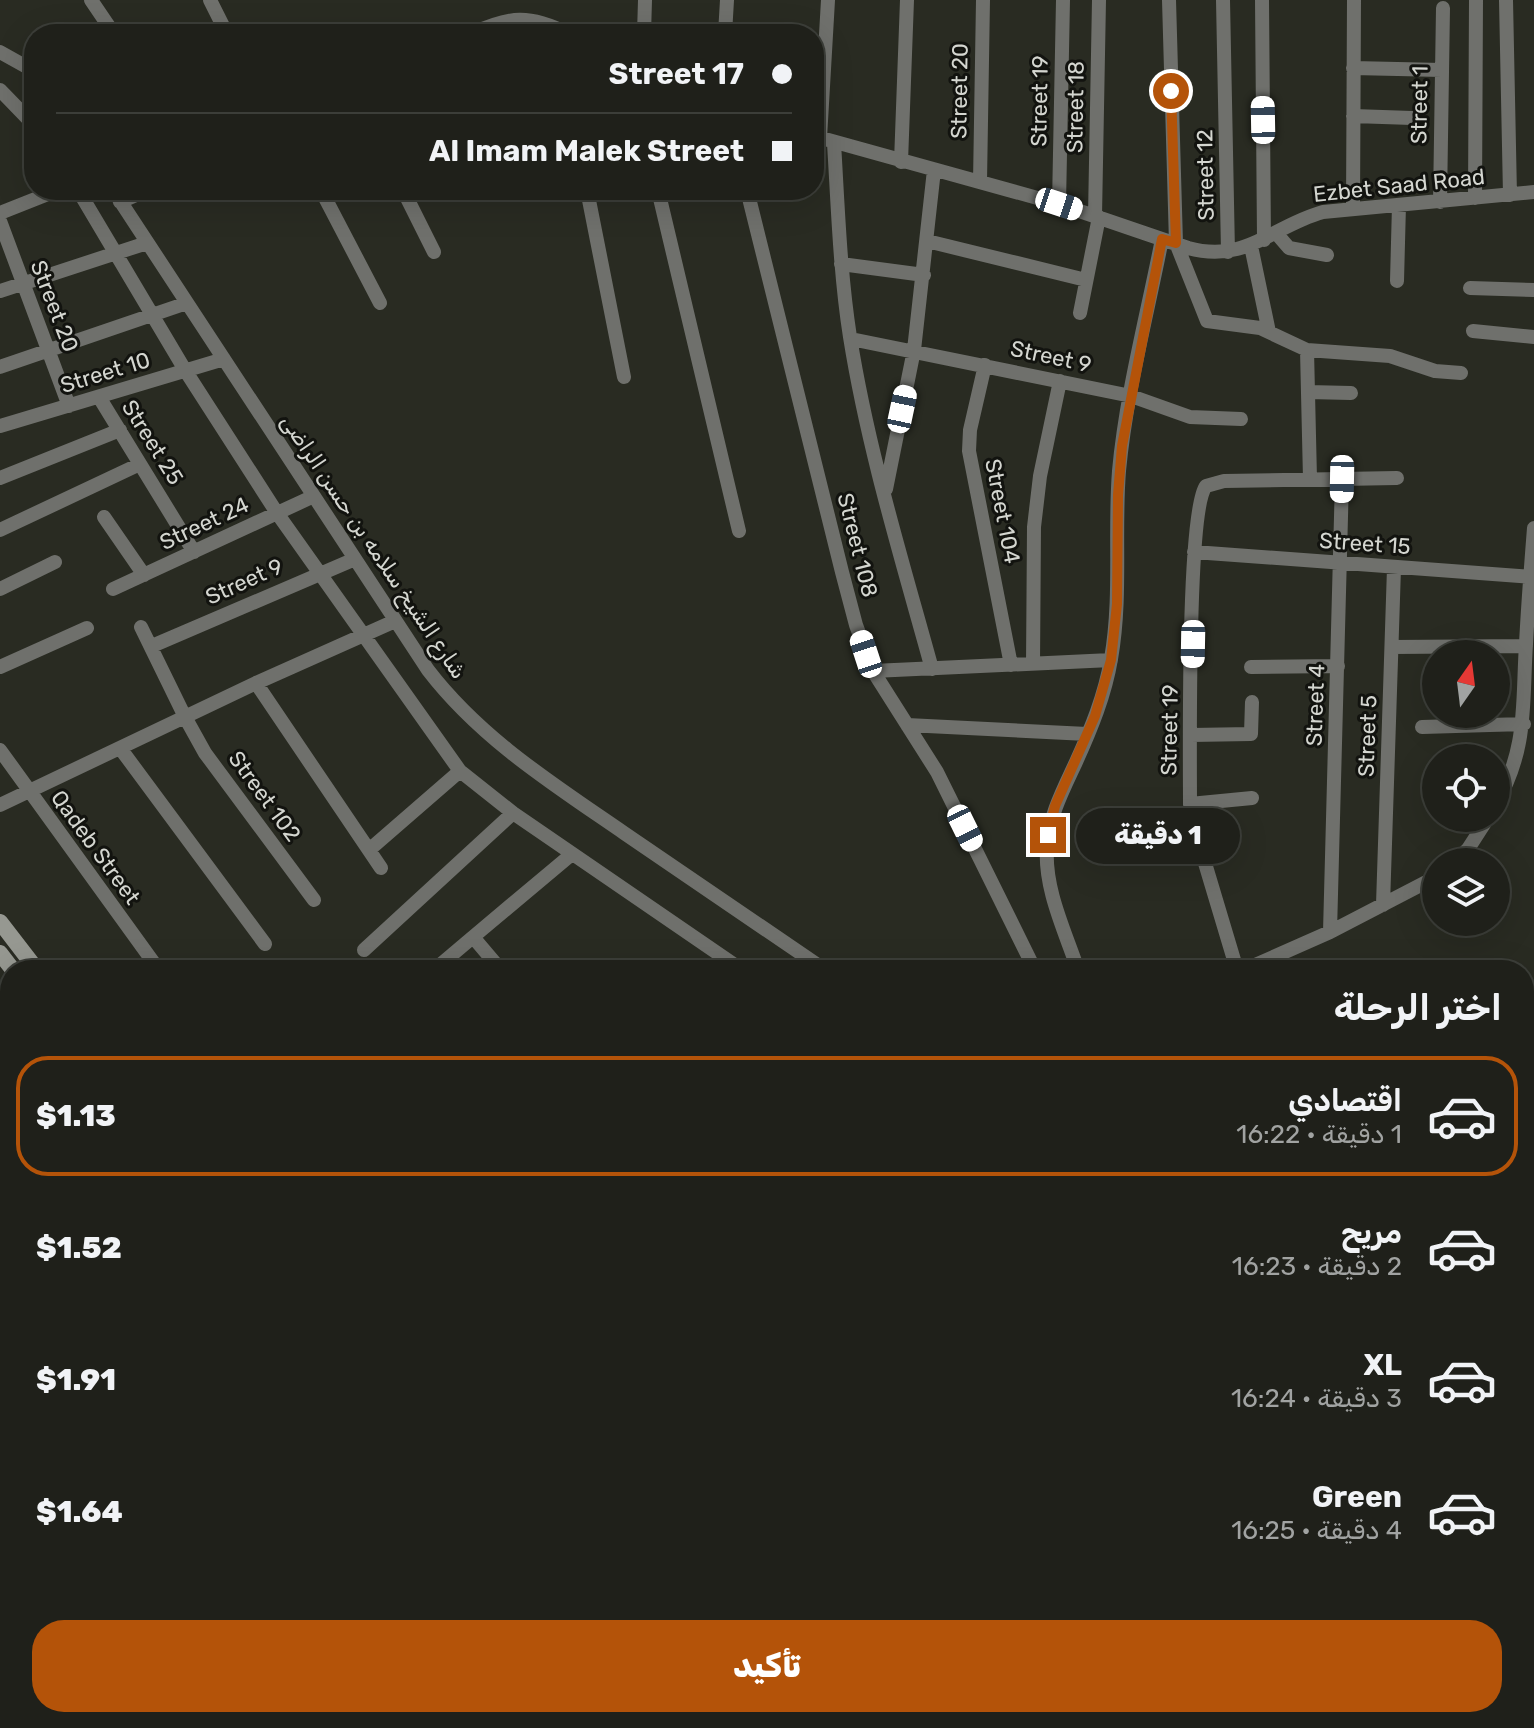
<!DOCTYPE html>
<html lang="ar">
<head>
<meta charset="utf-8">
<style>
	body { margin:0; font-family:Rubik,"Noto Sans Arabic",sans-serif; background:#2c2d27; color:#f1f3f6; direction:rtl; height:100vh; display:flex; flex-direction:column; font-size:30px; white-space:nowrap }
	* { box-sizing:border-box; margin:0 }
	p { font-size:26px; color:#a1a3a2 }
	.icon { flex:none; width:44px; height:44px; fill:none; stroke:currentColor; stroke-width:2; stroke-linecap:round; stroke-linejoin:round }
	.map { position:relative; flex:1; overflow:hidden; direction:ltr }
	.drawer { position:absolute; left:0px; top:960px; width:1534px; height:768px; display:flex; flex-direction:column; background:#1f201a; border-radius:32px 32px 0 0; box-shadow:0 8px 32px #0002,0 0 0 2px #3c3e39; direction:rtl }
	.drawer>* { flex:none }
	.banner { position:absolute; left:24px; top:24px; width:800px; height:176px; border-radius:32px; box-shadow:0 8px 32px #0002,0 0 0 2px #3c3e39; direction:rtl; display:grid; align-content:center; height:176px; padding:0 32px; background:#1f201a }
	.needle { width:52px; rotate:14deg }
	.controls { position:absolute; left:1422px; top:640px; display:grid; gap:16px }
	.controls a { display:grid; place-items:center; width:88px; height:88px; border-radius:50%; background:#1f201a; box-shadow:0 8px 32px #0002,0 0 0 2px #3c3e39; font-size:40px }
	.end { position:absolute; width:36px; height:36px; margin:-18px; border:10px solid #b45309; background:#fff; box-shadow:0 0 0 4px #fff }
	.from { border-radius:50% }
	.bubble { position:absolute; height:56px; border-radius:28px; background:#1f201a; box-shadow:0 8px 32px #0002,0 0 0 2px #3c3e39; font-size:26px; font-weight:800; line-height:56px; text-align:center; direction:rtl }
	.car { position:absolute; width:24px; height:48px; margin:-24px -12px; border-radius:10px; box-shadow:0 0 6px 2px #0007; background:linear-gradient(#fff 24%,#345 0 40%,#fff 0 76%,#345 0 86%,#fff 0) }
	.banner b { display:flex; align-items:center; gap:28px; height:76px; font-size:30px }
	.banner b+b { border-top:2px solid #3c3e39 }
	.banner i { width:20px; height:20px; background:#f1f3f6 }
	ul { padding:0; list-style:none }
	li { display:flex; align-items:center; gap:24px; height:120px; margin:0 16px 12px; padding:0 16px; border:4px solid transparent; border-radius:32px }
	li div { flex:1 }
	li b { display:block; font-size:30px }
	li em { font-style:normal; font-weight:800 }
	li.selected { border-color:#b45309 }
	li>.icon { width:72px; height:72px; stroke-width:1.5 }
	h2 { padding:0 32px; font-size:36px; line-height:96px }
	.action { display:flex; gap:16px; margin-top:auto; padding:16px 32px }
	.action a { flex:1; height:92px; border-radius:32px; background:#b45309; color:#fff; font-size:32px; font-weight:800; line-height:92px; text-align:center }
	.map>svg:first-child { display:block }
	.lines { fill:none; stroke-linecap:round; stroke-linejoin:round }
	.street { stroke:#6f706c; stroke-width:14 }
	.secondary { stroke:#969891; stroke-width:16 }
	.route { stroke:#b45309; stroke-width:10 }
	.labels { text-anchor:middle; stroke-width:6; stroke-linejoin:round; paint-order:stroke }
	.street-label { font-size:22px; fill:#d4d6d0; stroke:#12130f }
</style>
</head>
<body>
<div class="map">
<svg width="1534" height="1728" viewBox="0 0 1534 1728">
	<rect width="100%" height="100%" fill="#292b22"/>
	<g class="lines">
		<!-- street -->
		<path class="street" d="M91 0 114 34
			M210 0 227 34
			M1169 0 1176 243 1207 321 1260 328 1307 350 1390 356 1435 371 1461 373
			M1223 0 1228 252
			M1262 0 1264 240
			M1506 0 1510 195
			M471 34C510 16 529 14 569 34
			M644 34 645 0
			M725 34 727 0
			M0 52 34 71
			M1353 68 1442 70
			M0 90 34 125
			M1353 116 1412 118
			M814 136 1059 204 1188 248C1246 264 1272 226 1323 212L1534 192
			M820 138 828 0
			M834 143C838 208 840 273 850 337 868 450 902 560 932 669
			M901 162 907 0
			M980 182 983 0
			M78 190 185 370 277 513 460 771 513 813 742 970
			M113 190 428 670C481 739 553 784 624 833 691 878 758 924 825 970
			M321 190 380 303
			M403 190 434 252
			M587 190 624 377
			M658 190 739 531
			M747 190 842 572 856 625 873 671 937 772 1035 970
			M1475 198 1476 0
			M120 202 147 190
			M1440 202 1443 8
			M1059 204 1063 0
			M1353 208 1354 0
			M0 213 58 190
			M1095 216 1099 0
			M0 221 69 406
			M1276 233 1289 248 1327 255
			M927 241 1086 280
			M1251 246 1269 332
			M841 264 924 275
			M1397 281 1399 205
			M1470 288 1534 290
			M0 291 147 243
			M1080 313 1099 217
			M1473 331 1534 337
			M851 339 1131 396 1190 417 1241 419
			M1307 350 1310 479
			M985 365 970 430 969 451 1011 665
			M0 367 187 303
			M1308 392 1351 393
			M99 397 194 552
			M0 426 224 359
			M0 478 120 430
			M886 489 914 350 934 170
			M104 517 144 575
			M0 530 140 464
			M1194 552 1534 577
			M0 589 55 562
			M113 589 314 496
			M141 627 185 717 205 753 314 900
			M152 646 355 559
			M1392 647 1526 646
			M1033 664 1034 527 1040 476 1060 381
			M0 667 87 628
			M1251 667 1338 666
			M873 671 1111 660
			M256 683 381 868
			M907 725 1087 734
			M1422 727 1524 724
			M1191 735 1251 734 1252 702
			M120 748 265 944
			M0 750 159 970
			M1190 804 1252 798
			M1496 804C1528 748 1522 705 1526 644 1528 605 1531 566 1534 528
			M0 805 256 683 395 621
			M369 850 460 771
			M1455 862 1468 849 1488 818
			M1383 905 1394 568
			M1330 932 1342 479
			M364 950 513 813
			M434 970 473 937
			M501 970 473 937 572 854
			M1078 970C1065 931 1044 889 1047 847 1049 816 1063 790 1076 762 1091 729 1105 695 1111 659 1122 596 1114 534 1119 471 1126 394 1147 316 1162 239
			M1237 970 1193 823 1190 804C1190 759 1187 510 1206 486L1224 481 1397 478
			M1244 970 1330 932 1436 877
			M0 1037 10 1027
			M0 1130 10 1128
			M1524 1144 1534 1141
			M0 1317 10 1316
			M1524 1444 1534 1451
			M1524 1491 1534 1497
			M0 1526 10 1523
			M1524 1543 1534 1538
			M1524 1589 1534 1584
			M0 1605 10 1602
			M0 1680 10 1676
			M1410 1718 1416 1728
			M1457 1718 1464 1728
			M59 1728 85 1718
			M270 1728 295 1718"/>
		<!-- secondary -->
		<path class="secondary" d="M0 922 37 970
			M0 953 13 970
			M613 1718 621 1728
			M639 1718 647 1728"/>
	</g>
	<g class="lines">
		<!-- route -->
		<path class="route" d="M1048 835 1055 806 1095 716 1111 660 1117 604 1118 495 1122 446 1162 239 1176 243 1171 91"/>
	</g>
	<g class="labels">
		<!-- street labels -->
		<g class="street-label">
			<text transform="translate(959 91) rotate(-89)" y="8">Street 20</text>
			<text transform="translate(1039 101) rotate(-89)" y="8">Street 19</text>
			<text transform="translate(1419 105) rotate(-89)" y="8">Street 1</text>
			<text transform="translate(1075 107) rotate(-89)" y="8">Street 18</text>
			<text transform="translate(1205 175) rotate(-91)" y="8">Street 12</text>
			<text transform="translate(1399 185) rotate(-6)" y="8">Ezbet Saad Road</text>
			<text transform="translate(55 306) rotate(69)" y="8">Street 20</text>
			<text transform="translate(1051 356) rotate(12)" y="8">Street 9</text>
			<text transform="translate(105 372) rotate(-17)" y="8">Street 10</text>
			<text transform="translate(153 442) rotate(58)" y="8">Street 25</text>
			<text transform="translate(1003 511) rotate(79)" y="8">Street 104</text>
			<text transform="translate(204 523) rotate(-25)" y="8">Street 24</text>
			<text transform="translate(1365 543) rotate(4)" y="8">Street 15</text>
			<text transform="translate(858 545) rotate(76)" y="8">Street 108</text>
			<text transform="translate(374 546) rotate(56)" y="8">شارع الشيخ سلامه بن حسن الراضى</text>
			<text transform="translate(244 581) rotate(-24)" y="8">Street 9</text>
			<text transform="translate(1315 705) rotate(-88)" y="8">Street 4</text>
			<text transform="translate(1169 730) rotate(-89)" y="8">Street 19</text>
			<text transform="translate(1367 736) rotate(-88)" y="8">Street 5</text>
			<text transform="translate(265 796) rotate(54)" y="8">Street 102</text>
			<text transform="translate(96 847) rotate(54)" y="8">Qadeb Street</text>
		</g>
	</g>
</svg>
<div class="controls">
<a><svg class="needle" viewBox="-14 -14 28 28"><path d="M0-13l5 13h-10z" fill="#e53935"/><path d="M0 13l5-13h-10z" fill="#a1a3a2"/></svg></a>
<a><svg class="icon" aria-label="locate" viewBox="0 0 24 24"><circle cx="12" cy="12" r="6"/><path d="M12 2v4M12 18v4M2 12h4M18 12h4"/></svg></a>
<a><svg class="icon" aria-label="layers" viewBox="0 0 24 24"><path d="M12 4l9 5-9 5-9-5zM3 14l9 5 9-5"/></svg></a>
</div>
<i class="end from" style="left:1171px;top:91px"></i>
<i class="end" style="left:1048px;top:835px"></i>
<div class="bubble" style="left:1076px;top:808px;width:164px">1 دقيقة</div>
<i class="car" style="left:1263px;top:120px;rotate:359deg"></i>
<i class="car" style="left:1059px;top:204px;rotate:108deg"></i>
<i class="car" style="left:902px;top:409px;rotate:12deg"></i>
<i class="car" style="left:1342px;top:479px;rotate:181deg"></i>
<i class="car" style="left:1193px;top:644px;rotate:181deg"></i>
<i class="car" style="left:866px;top:654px;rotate:342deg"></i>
<i class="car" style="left:965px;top:828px;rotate:154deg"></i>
<div class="banner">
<b><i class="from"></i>Street 17</b>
<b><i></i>Al Imam Malek Street</b>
</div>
<section class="drawer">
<h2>اختر الرحلة</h2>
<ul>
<li class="selected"><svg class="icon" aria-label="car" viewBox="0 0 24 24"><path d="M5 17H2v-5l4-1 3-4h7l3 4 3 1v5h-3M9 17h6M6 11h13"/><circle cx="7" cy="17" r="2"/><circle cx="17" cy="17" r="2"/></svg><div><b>اقتصادي</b><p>1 دقيقة · 16:22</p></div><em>$1.13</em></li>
<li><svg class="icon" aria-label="car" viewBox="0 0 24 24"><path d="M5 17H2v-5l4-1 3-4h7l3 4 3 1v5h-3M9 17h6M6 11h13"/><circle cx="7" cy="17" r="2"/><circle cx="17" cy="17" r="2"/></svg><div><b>مريح</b><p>2 دقيقة · 16:23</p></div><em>$1.52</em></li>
<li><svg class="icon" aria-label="car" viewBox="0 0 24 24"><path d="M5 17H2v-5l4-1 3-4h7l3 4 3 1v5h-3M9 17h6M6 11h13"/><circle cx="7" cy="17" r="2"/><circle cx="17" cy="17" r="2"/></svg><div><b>XL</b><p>3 دقيقة · 16:24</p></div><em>$1.91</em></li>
<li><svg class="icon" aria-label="car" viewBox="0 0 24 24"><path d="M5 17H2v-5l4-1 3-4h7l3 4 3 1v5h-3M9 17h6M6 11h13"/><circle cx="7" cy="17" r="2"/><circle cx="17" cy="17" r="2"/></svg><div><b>Green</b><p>4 دقيقة · 16:25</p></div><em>$1.64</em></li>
</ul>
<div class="action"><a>تأكيد</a></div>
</section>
</div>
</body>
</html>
